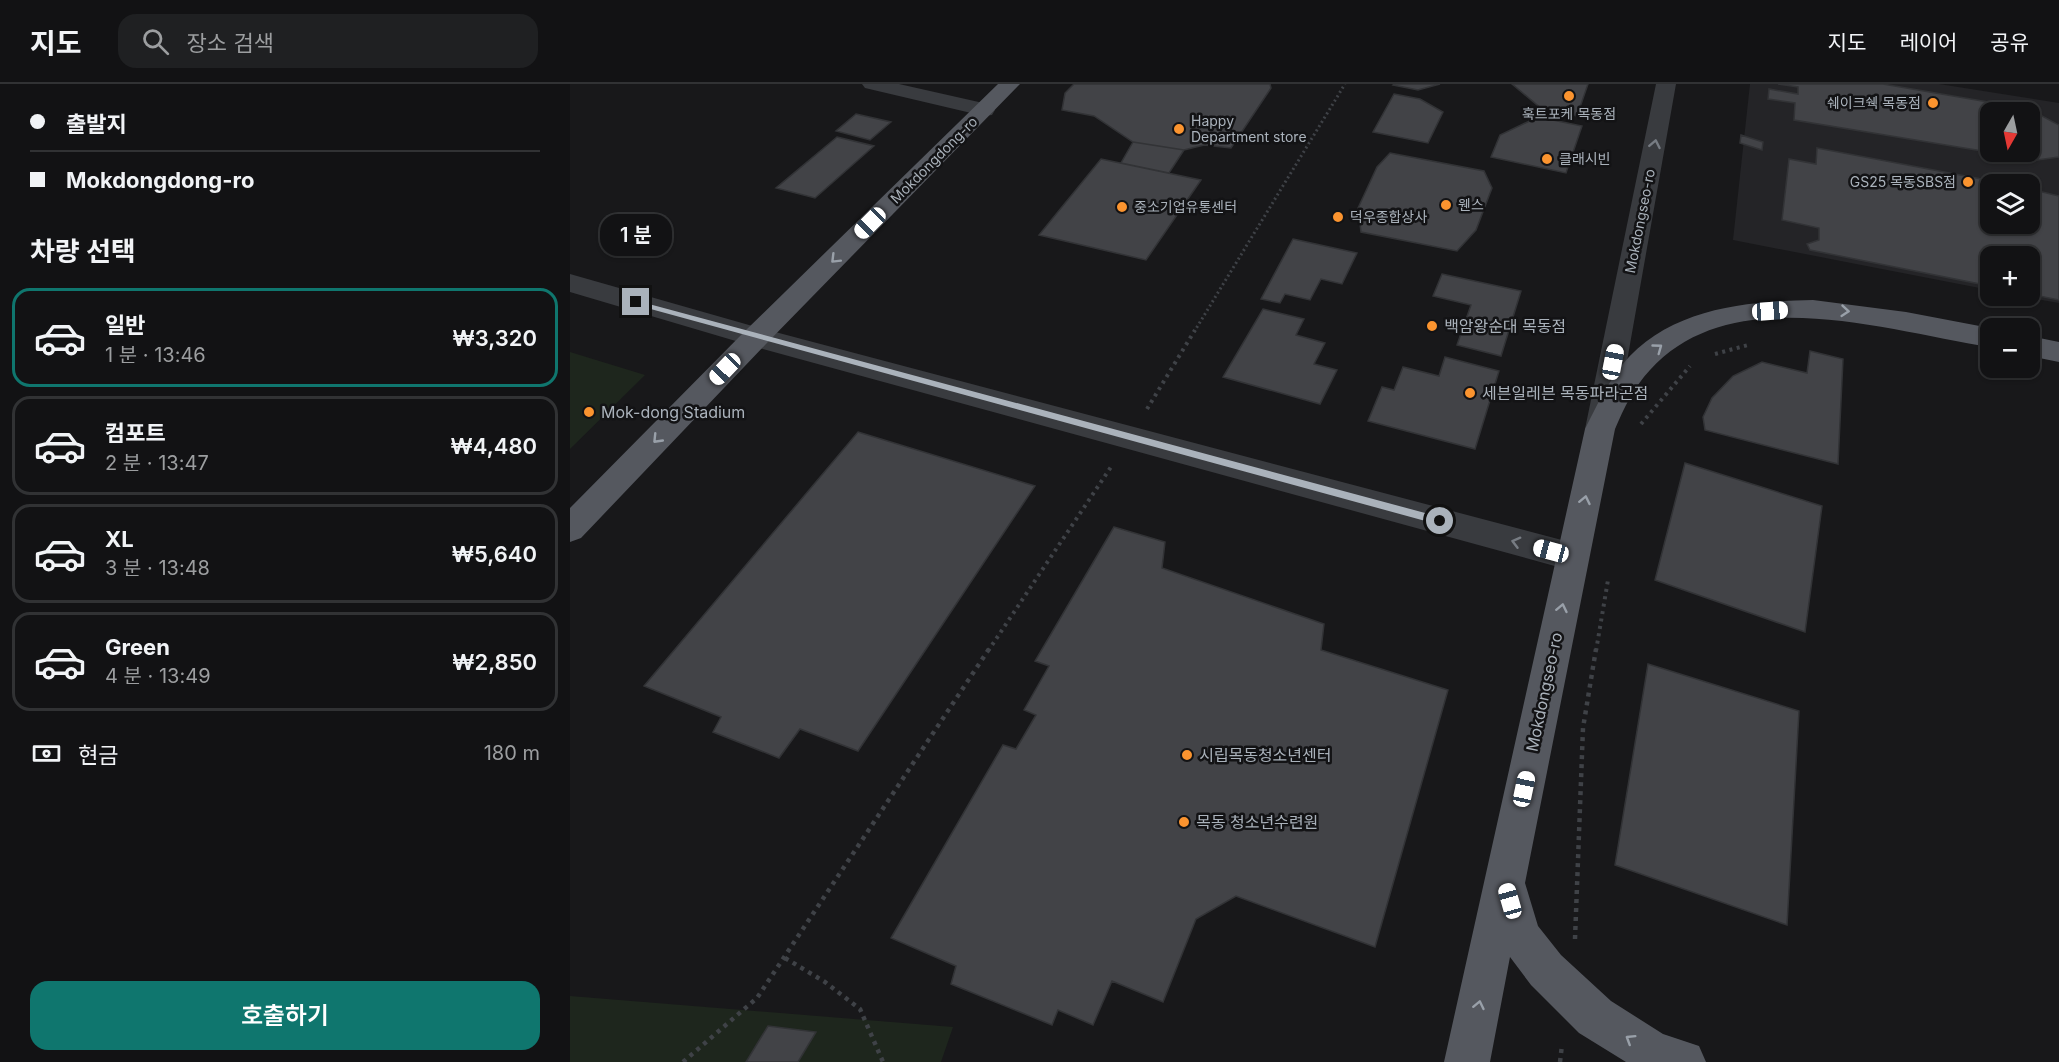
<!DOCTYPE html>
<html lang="ko">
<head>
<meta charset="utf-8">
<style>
	body { margin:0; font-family:Inter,"Noto Sans KR",sans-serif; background:#1f2022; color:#f1f3f6; height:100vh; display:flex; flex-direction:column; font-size:22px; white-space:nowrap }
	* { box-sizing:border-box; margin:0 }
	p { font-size:20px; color:#9c9ea0 }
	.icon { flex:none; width:33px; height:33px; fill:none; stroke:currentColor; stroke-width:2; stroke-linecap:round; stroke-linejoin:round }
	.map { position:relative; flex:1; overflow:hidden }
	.panel { display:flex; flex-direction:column; background:#121214; width:570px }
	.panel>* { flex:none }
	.banner { display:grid; align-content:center; height:132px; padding:0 30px; background:#121214 }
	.needle { width:39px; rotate:189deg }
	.buttons { position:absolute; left:1410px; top:18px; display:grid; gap:12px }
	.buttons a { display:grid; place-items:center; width:60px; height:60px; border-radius:12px; background:#121214; box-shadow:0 2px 4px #0004,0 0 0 2px #313234; font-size:30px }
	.end { position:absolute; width:27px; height:27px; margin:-14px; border:8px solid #aab2bb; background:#111; box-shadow:0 0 0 3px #111 }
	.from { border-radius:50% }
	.bubble { position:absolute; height:42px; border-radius:18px; background:#121214; box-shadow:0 2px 4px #0004,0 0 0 2px #313234; font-size:20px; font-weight:600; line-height:42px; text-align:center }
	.car { position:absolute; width:18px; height:36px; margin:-18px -9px; border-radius:8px; box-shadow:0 0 4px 2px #0007; background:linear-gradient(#fff 24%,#345 0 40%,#fff 0 76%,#345 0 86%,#fff 0) }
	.banner b { display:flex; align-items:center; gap:21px; height:57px; font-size:22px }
	.banner b+b { border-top:2px solid #313234 }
	.banner i { width:15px; height:15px; background:#f1f3f6 }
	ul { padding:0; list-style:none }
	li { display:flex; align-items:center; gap:18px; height:99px; margin:0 12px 9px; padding:0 18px; border:3px solid #313234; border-radius:18px }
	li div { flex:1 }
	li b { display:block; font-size:22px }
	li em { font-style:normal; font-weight:600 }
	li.selected { border-color:#0f766e }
	li>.icon { width:54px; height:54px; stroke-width:1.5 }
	h2 { padding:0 30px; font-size:27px; line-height:72px }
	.pay { display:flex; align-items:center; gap:15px; height:66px; padding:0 30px; font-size:22px }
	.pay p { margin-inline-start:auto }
	.primary-button { display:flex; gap:12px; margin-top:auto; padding:12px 30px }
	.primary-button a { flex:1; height:69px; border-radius:18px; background:#0f766e; color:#fff; font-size:24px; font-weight:600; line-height:69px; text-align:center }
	header { display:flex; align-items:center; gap:36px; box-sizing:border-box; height:84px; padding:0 30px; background:#121214; border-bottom:2px solid #313234 }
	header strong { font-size:28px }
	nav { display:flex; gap:33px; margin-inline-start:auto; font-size:21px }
	.search { width:420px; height:54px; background:#1f2022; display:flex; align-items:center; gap:15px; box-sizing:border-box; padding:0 21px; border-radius:18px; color:#9c9ea0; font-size:22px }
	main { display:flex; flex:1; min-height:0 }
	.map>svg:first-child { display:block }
	.built { fill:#242427; fill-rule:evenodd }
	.green { fill:#1e261d }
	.building { fill:#424347; stroke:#323336; stroke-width:1.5; fill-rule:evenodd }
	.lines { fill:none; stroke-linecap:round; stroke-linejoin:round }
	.path-far2 { stroke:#3f4247; stroke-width:3; stroke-dasharray:2 3; stroke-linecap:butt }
	.path-far1 { stroke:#3f4247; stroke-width:4; stroke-dasharray:3 4.5; stroke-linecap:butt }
	.path { stroke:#3f4247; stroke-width:4.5; stroke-dasharray:4 5; stroke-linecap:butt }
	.minor { fill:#393b3f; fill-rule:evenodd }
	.major { fill:#55585f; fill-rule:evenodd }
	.oneway { stroke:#777c83 }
	.oneway2 { stroke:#99a0a9 }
	.route { fill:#aab2bb }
	.poi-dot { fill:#fb942f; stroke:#131315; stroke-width:2 }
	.labels { text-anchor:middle; stroke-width:5; stroke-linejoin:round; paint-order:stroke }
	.far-poi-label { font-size:14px; fill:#aab2bb; stroke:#131315; text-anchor:start }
	.far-street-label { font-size:14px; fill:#aab2bb; stroke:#131315 }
	.poi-label { font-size:16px; fill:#aab2bb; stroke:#131315; text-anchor:start }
	.street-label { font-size:16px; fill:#aab2bb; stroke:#131315 }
</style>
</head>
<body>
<header>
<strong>지도</strong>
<div class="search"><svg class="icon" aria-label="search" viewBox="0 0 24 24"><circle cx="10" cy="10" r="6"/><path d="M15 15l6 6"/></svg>장소 검색</div>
<nav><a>지도</a><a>레이어</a><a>공유</a></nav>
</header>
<main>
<section class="panel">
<div class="banner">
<b><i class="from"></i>출발지</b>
<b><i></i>Mokdongdong-ro</b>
</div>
<h2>차량 선택</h2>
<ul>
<li class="selected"><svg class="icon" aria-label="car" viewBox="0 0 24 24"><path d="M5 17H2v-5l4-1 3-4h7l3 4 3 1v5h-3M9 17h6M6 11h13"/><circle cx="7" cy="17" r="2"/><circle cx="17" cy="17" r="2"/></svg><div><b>일반</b><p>1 분 · 13:46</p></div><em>₩3,320</em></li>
<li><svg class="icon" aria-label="car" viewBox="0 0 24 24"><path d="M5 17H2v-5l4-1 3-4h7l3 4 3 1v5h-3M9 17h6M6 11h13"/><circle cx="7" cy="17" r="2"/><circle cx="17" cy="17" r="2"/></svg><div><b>컴포트</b><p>2 분 · 13:47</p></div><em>₩4,480</em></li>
<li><svg class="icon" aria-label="car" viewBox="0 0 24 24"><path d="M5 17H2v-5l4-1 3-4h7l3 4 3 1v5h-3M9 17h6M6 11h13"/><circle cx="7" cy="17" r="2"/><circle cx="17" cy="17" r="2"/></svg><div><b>XL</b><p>3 분 · 13:48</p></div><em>₩5,640</em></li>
<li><svg class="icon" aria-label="car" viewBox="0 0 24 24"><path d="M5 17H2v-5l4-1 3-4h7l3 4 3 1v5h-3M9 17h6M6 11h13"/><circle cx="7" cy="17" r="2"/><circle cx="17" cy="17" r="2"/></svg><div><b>Green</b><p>4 분 · 13:49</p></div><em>₩2,850</em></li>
</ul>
<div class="pay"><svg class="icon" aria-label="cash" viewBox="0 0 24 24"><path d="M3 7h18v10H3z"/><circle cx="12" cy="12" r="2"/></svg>현금<p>180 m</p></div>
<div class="primary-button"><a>호출하기</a></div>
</section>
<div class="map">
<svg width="1489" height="978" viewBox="0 0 1489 978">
	<rect width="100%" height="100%" fill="#18181a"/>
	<!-- built -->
	<path class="built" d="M1180 0H1369L1489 19V219L1449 212H1460V172H1420V206L1163 156ZM1420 28H1460V68H1420ZM1420 100H1460V140H1420Z"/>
	<!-- green -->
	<path class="green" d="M0 268 75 291 0 365Z
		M0 912 383 943 371 978H0Z"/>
	<!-- building -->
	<path class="building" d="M504 0H700L701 4 661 64 634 61 614 66 563 58 524 32 492 26 495 9Z
		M870 0 848 6 823 1 824 0Z
		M942 0H1018L1007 32 972 25Z
		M1208 0H1313L1459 25 1489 41V73L1467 76 1224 36 1225 19 1198 15 1199 5 1228 10V3ZM1420 28H1460V68H1420Z
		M824 10 850 15 873 28 858 59 803 48Z
		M286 30 321 38 300 56 266 47Z
		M968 33 1012 42 996 89 921 73 930 51Z
		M1171 51 1193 58 1192 66 1170 59Z
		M267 53 304 62 245 114 206 104Z
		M563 58 614 66 599 89 551 79Z
		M1247 64 1438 100H1420V140H1460V105L1489 112V216L1460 210V172H1420V202L1240 166 1237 160 1249 156V144L1212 136 1219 75 1246 80Z
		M820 69 914 87 922 104 906 146 887 167 791 148 788 124 807 83Z
		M531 75 631 96 576 176 469 151Z
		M723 155 787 169 772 200 751 195 740 216 715 210 710 219 691 215Z
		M872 190 951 207 931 272 887 261 901 221 863 212Z
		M693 225 734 235 726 251 755 259 744 280 767 286 750 320 653 293Z
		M1240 267 1273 275 1268 380 1135 346 1133 333 1142 314 1163 292 1192 278 1237 289Z
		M875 273 929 287 905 365 798 337 812 303 824 306 833 283 869 292Z
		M288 348 465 402 288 667 230 645 209 674 143 648 151 633 74 602Z
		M1115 379 1252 422 1235 548 1085 496Z
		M544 443 595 458 592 484 754 540 751 566 878 606 805 863 666 812 626 835 593 918 542 897 523 941 488 926 482 941 381 900 386 882 321 854 433 661 446 665 466 631 454 626 479 582 465 577Z
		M1078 580 1229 627 1217 841 1045 781Z
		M198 942 246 948 228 978H176Z"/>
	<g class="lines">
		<!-- path-far2 -->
		<path class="path-far2" d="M624 248 775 0"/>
		<!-- path-far1 -->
		<path class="path-far1" d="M1145 270 1178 261
			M577 325 625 246
			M1071 340 1120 282
			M418 567 543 380
			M1026 567 1038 496"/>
		<!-- path -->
		<path class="path" d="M1005 855 1013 644 1026 565
			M215 874 255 898 290 925 313 978
			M113 978 187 914 419 565
			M990 978 992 961"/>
		<!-- minor -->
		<path class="minor" d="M292 0H329L422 21 425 26 422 31 414 32 295 4Z
			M1086 0H1106L1045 345 1040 353 1030 356 1020 353 1015 345Z
			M0 190 186 243 1003 459 1015 463 1019 473 1015 483 1003 487 186 263 0 208Z"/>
		<!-- major -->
		<path class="major" d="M428 0H450L196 260 11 454 0 458V424L176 246Z
			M1243 216 1336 228 1420 244V263C1317 247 1163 195 1080 286 1064 303 1054 324 1045 345L955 799 968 842 991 871 1041 917 1093 950 1129 962 1136 978H1056L1009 949 961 901 940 873 920 978H874L1015 345C1026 323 1037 300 1052 281 1098 224 1176 217 1243 216Z
			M1460 252 1489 258V278L1460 272Z"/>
	</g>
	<!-- one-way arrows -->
	<defs><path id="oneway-chevron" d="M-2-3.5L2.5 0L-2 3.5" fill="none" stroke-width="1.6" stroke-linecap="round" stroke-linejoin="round" transform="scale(1.5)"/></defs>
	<g class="oneway">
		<use href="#oneway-chevron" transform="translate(1085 60) rotate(-79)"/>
		<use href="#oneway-chevron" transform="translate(946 458) rotate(-165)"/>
	</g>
	<g class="oneway2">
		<use href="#oneway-chevron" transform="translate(265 175) rotate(135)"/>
		<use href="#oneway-chevron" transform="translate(1275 227) rotate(5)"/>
		<use href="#oneway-chevron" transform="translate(1088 264) rotate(-36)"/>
		<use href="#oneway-chevron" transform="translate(87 355) rotate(134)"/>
		<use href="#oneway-chevron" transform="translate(1015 416) rotate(-78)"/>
		<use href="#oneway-chevron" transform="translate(992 524) rotate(-78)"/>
		<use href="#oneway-chevron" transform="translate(909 921) rotate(-78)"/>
		<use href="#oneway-chevron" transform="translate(1060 955) rotate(-148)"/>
	</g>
	<!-- route -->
	<path class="route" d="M64 216 870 433 875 437 870 441 66 221 63 218Z"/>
	<!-- markers -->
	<g class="poi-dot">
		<circle cx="999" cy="12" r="6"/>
		<circle cx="1363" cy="19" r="6"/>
		<circle cx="609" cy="45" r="6"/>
		<circle cx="977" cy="75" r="6"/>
		<circle cx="1398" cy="98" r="6"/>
		<circle cx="876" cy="121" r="6"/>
		<circle cx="552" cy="123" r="6"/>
		<circle cx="768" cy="133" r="6"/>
		<circle cx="862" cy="242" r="6"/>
		<circle cx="900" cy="309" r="6"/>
		<circle cx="19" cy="328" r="6"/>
		<circle cx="617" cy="671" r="6"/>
		<circle cx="614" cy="738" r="6"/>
	</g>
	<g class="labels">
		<!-- far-poi labels -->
		<g class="far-poi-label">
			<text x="1351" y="24" text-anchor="end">쉐이크쉑 목동점</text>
			<text x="999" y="35" text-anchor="middle">훅트포케 목동점</text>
			<text x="621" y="42">Happy<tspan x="621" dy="16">Department store</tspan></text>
			<text x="989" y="80">클래시빈</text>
			<text x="1386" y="103" text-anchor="end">GS25 목동SBS점</text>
			<text x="888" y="126">웬스</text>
			<text x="564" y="128">중소기업유통센터</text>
			<text x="780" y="138">덕우종합상사</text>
		</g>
		<!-- far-street labels -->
		<g class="far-street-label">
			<text transform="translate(364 76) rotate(-45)" y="5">Mokdongdong-ro</text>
			<text transform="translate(1070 137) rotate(-79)" y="5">Mokdongseo-ro</text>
		</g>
		<!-- poi labels -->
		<g class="poi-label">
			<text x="874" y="248">백암왕순대 목동점</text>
			<text x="912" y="315">세븐일레븐 목동파라곤점</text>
			<text x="31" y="334">Mok-dong Stadium</text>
			<text x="629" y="677">시립목동청소년센터</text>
			<text x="626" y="744">목동 청소년수련원</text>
		</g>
		<!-- street labels -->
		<g class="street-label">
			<text transform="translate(974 608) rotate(-78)" y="6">Mokdongseo-ro</text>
		</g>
	</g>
</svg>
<div class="buttons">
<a><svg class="needle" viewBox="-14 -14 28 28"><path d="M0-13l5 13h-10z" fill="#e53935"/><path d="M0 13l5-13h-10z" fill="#9c9ea0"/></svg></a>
<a><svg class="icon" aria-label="layers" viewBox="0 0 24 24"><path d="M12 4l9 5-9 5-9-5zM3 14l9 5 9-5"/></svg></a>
<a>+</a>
<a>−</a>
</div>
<i class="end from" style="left:870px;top:437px"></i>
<i class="end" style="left:66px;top:218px"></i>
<div class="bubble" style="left:30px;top:130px;width:72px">1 분</div>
<i class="car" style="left:300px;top:139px;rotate:225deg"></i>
<i class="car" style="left:1200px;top:227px;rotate:86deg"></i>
<i class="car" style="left:1043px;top:278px;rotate:11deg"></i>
<i class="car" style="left:155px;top:285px;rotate:224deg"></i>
<i class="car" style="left:981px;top:467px;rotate:285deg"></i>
<i class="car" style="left:954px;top:705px;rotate:12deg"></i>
<i class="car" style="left:940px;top:817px;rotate:344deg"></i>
</div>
</main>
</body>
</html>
